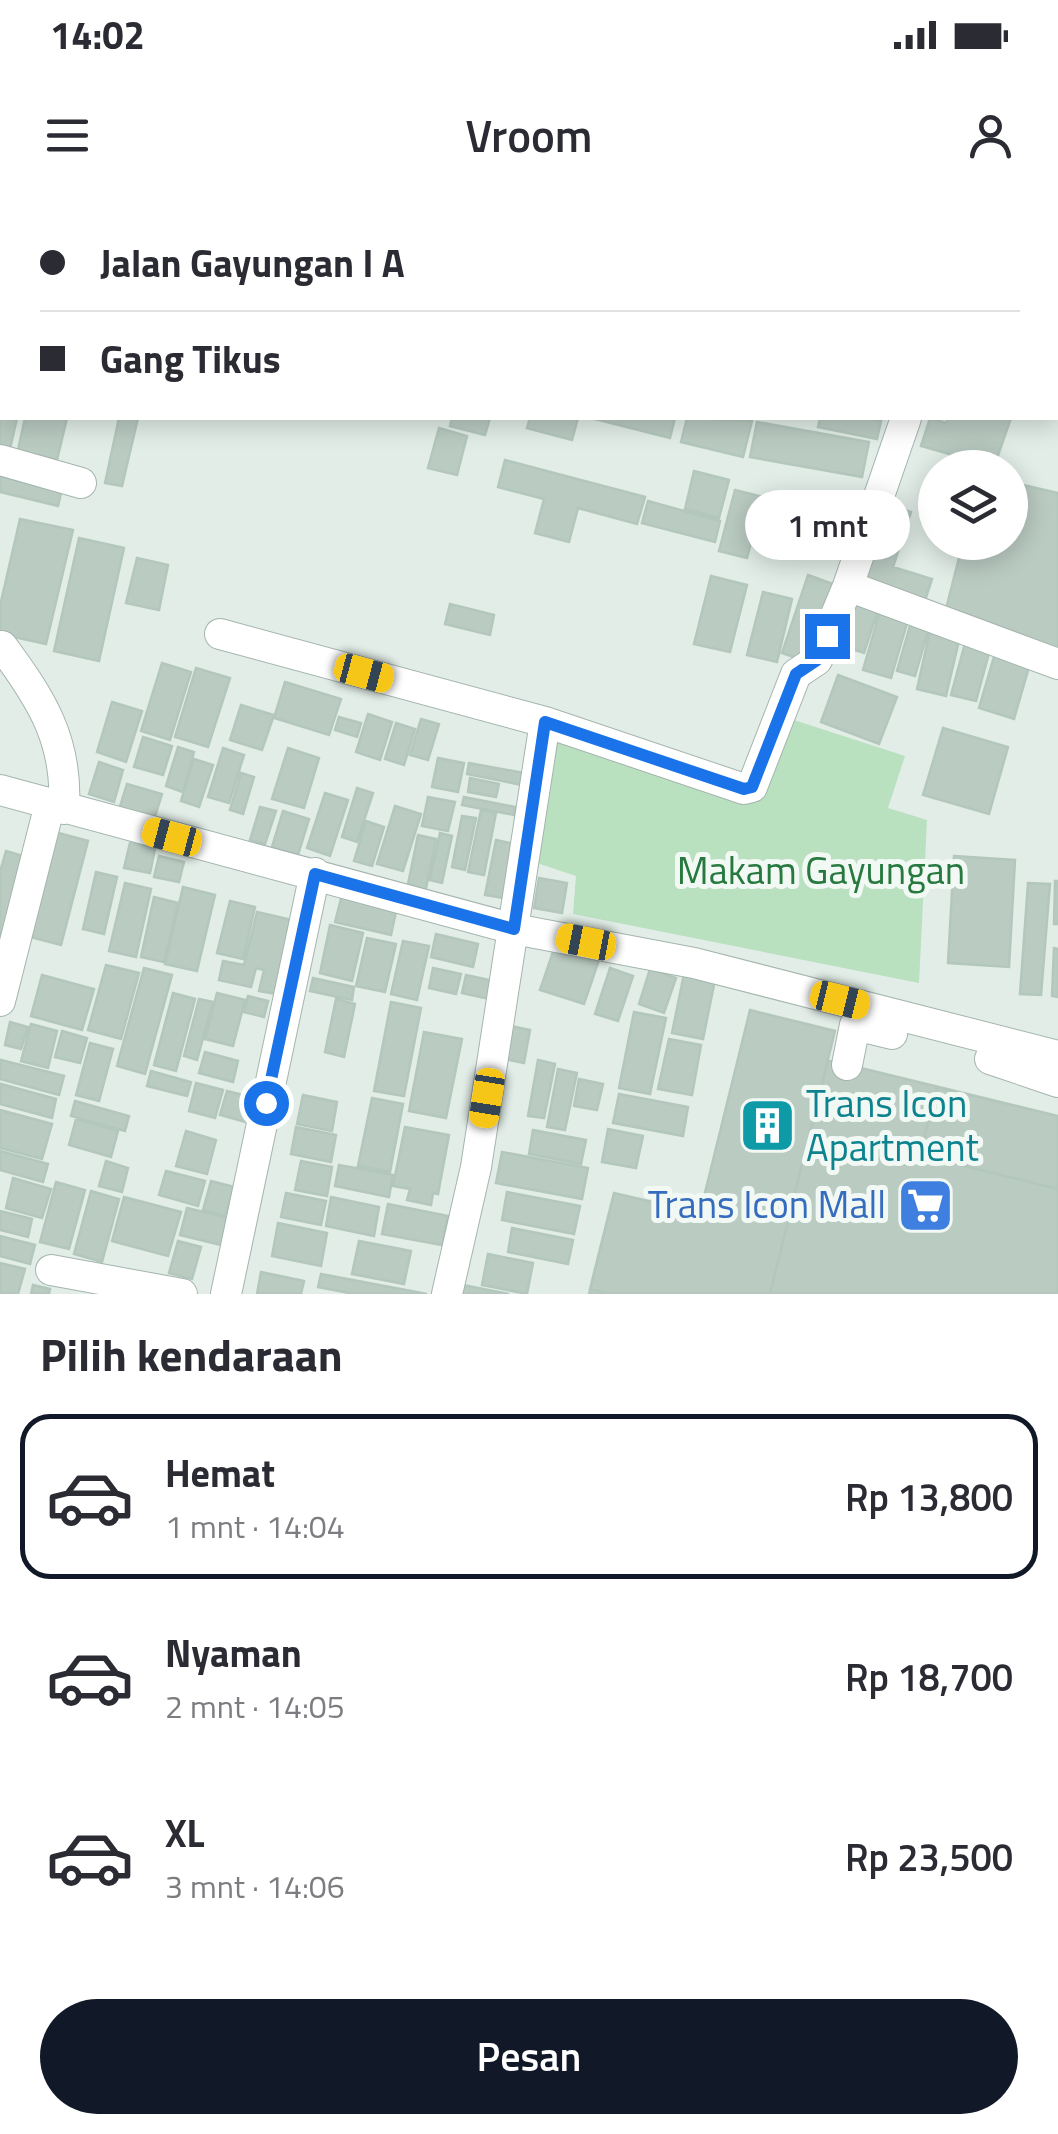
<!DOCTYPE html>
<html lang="id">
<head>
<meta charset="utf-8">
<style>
	body { margin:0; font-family:"Titillium Web",sans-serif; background:#f7f7f7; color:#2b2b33; height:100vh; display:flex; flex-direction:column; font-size:38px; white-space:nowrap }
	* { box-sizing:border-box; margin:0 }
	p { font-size:32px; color:#7c7c81 }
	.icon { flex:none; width:55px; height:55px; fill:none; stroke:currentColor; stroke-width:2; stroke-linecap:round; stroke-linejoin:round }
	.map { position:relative; height:1094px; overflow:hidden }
	.details { display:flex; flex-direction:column; background:#fff; flex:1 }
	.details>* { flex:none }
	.banner { position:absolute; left:0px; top:0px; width:1060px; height:220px; box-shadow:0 5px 25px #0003; display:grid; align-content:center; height:220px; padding:0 40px; background:#fff }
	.tools { position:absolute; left:918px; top:250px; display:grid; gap:20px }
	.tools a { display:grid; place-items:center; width:110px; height:110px; border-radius:50%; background:#fff; box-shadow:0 5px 25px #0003; font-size:50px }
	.end { position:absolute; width:45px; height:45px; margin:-22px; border:12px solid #1a73e8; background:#fff; box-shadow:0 0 0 5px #fff }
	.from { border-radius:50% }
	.bubble { position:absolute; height:70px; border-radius:35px; background:#fff; box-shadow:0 5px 25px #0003; font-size:32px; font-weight:600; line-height:70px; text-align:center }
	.car { position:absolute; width:30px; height:60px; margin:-30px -15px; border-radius:12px; box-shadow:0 0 8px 2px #0007; background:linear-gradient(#f5c518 24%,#345 0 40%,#f5c518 0 76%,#345 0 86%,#f5c518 0) }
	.banner b { display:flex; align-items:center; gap:35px; height:95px; font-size:38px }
	.banner b+b { border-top:2px solid #e1e1e2 }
	.banner i { width:25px; height:25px; background:#2b2b33 }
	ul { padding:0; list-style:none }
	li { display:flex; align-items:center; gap:30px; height:165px; margin:0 20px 15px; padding:0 20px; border:5px solid transparent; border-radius:30px }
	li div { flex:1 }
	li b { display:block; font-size:38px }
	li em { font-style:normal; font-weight:600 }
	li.active { border-color:#111827 }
	li>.icon { width:90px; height:90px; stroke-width:1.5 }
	h2 { padding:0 40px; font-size:45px; line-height:120px }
	.button { display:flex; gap:20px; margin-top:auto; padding:20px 40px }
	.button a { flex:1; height:115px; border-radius:60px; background:#111827; color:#fff; font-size:40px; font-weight:600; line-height:115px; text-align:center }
	.status { display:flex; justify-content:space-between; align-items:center; height:70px; padding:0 50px; background:#fff; direction:ltr }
	.status svg { height:28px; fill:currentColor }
	header { display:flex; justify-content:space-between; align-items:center; height:130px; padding:0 40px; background:#fff; font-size:45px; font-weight:600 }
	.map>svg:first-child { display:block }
	.green { fill:#b9e0bf }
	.building { fill:#bacbc2; stroke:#b3c7bd; stroke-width:2.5 }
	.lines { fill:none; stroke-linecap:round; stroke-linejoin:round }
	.minor-casing { stroke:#a4b5ae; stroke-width:32 }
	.minor { stroke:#fff; stroke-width:30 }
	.route { stroke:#1a73e8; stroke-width:12 }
	.labels { text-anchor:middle; stroke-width:10; stroke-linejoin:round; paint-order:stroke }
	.park-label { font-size:38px; fill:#27793f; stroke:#f2f9f5 }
	.culture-label { font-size:38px; fill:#0d838f; stroke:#f2f9f5; text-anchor:start }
	.shop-label { font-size:38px; fill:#366cbe; stroke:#f2f9f5; text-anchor:end }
</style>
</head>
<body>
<div class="status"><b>14:02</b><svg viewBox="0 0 49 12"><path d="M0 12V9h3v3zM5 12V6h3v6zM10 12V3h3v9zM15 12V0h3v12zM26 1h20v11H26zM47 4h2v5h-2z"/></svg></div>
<header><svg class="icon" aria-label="menu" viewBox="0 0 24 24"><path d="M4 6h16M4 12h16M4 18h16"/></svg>Vroom<svg class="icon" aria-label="person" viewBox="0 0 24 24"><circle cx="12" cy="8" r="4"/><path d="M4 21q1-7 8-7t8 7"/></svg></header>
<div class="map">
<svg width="1058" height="1094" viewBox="0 0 1058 1094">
	<rect width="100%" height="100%" fill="#e2ede7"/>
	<!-- green -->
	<path class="green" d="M791 519 905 556 888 608 927 620 919 783 573 714 576 676 534 662 553 533 759 600Z"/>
	<!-- building -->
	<path class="building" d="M84 0H118L128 2H83Z
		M489 0H527L539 2H489Z
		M0 77 2 78V135H0Z
		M0 211 2 218H17L10 249 0 246Z
		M25 218H67L57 260 18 250Z
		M119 218H138L122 286 105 283Z
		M452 218H490L485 235 450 226Z
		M530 218H578L572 240 527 228Z
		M591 218H675L670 238Z
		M687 218 752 221 743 257 681 242Z
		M820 218H864L881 221 877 239 818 227Z
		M930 218 946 223 948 218H1011L994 267 921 246Z
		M757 222 869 242 862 277 750 257Z
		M439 228 467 236 457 275 428 268Z
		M505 260 645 297 637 324 578 308 569 342 535 333 544 299 498 287Z
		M0 265 64 280 58 306 0 292Z
		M694 271 729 280 719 318 685 309Z
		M1010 282 1058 293V458L945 413 963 342H1010Z
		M735 290 763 297 747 358 719 351Z
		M648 301 720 321 715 342 642 323Z
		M884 303 911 312 893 367 932 379 922 410 856 389Z
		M20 319 73 330 46 444 0 434V406Z
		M79 338 124 348 99 461 54 451Z
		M137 358 168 365 159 410 126 403Z
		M808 375 836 385 810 463 782 453Z
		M711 376 747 385 730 452 694 444Z
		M763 392 792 399 777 462 747 455Z
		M853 398 880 404 864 453 836 444Z
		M450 404 494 415 490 435 445 424Z
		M882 404 910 413 891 478 863 470Z
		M914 412 932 417 915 476 897 471Z
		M931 426 961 432 946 496 917 489Z
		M967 436 992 442 976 501 951 495Z
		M996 450 1031 460 1014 519 979 508Z
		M162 463 191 472 170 540 141 531Z
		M196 468 230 478 208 547 175 537Z
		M838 475 897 497 879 544 821 522Z
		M285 482 341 499 329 535 274 518Z
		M112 502 142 511 126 562 97 552Z
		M241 505 274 515 262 550 230 540Z
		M368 514 392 522 380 560 356 552Z
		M339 517 361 523 357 537 335 530Z
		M421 519 439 524 428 560 410 555Z
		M396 523 415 529 404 565 385 559Z
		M943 528 1008 547 989 614 923 595Z
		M143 537 172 546 163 575 134 567Z
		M178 547 194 552 183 592 166 586Z
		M223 548 244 555 229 603 208 597Z
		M288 548 319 558 304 608 272 599Z
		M438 558 464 563 458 592 432 587Z
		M194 559 213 565 199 607 181 601Z
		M99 562 123 570 114 602 89 594Z
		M469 563 524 573 522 585 467 574Z
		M241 573 254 577 243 614 230 610Z
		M470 578 499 584 496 597 468 592Z
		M127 584 162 594 153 623 118 613Z
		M357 588 373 593 357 642 342 637Z
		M325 593 348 600 330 656 307 648Z
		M428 597 455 602 448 631 422 626Z
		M464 597 515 607 514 615 462 605Z
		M395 606 421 614 403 671 377 664Z
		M260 607 276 611 265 644 250 640Z
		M481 610 496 613 484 675 468 672Z
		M283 611 309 619 298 655 272 647Z
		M462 616 476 618 465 670 452 667Z
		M366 621 384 627 372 666 354 661Z
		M51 631 88 641 61 745 23 735Z
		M440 633 452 636 442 683 430 680Z
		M418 635 436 639 425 693 407 689Z
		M496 640 515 644 504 698 485 695Z
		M130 643 155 649 150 673 124 668Z
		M6 651 33 659 0 746V672Z
		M159 656 184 662 179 682 154 677Z
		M954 656 1015 660 1009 767 948 763Z
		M96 672 117 677 104 734 83 729Z
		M539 678 567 683 562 713 534 708Z
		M1055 681H1058V724H1054Z
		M125 683 151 689 136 757 109 751Z
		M1028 683 1050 684 1041 795 1020 794Z
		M183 687 215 695 197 771 165 764Z
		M342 695 397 707 391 735 335 722Z
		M154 697 178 703 164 762 141 757Z
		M230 701 255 707 243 759 217 753Z
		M257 712 296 721 282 795 259 791 264 770 256 768 251 787 219 780 223 761 244 765Z
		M330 725 363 733 352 781 320 773Z
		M436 734 478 744 473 767 431 757Z
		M367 738 396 744 385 792 356 786Z
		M403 741 429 746 417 800 391 794Z
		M556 743 600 757 584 804 540 790Z
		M1054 748 1058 749V797L1052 796Z
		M686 764 717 770 703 839 672 833Z
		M106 765 139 773 121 839 88 830Z
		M144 768 172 775 145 874 117 866Z
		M433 768 461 774 456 794 429 788Z
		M610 768 633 776 618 821 595 814Z
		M650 769 676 778 664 813 639 804Z
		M42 775 94 789 82 830 31 816Z
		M466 775 498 782 494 800 462 793Z
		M313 778 354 787 352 800 310 791Z
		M173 793 195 799 176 871 154 865Z
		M217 793 245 800 233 846 205 839Z
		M248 796 268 801 264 817 244 812Z
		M199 799 213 802 197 860 184 856Z
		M336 799 355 804 344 857 325 852Z
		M391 802 421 808 404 896 374 891Z
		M750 810 835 831 770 1094H611L590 1089 614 993 700 1013Z
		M750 810 835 831 770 1094H589L614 993 700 1013Z
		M634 812 666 818 650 894 619 888Z
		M10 822 28 827 21 849 5 845Z
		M31 824 57 831 48 868 21 861Z
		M511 826 530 830 524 863 504 859Z
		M62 831 87 838 80 863 55 857Z
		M424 832 462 839 446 918 409 911Z
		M669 839 701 845 692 895 658 889Z
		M90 843 113 849 99 901 76 895Z
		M205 852 238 861 233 882 199 873Z
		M1 860 64 876 59 895 0 879Z
		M538 860 555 864 544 918 528 916Z
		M828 860 1058 916V1094H770Z
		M558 869 577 873 565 930 547 927Z
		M151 871 191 882 187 896 147 886Z
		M579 879 603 884 597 910 574 906Z
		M196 883 223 890 215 918 189 911Z
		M1 884 56 899 52 918 0 904Z
		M937 887 1058 916V989L920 955Z
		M227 891 256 898 249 923 220 915Z
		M619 894 688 907 683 936 613 923Z
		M303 895 337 902 332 931 297 924Z
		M372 898 403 904 390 972 358 966Z
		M75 901 129 916 125 931 71 916Z
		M0 910 52 924 42 959 0 948Z
		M76 919 118 931 111 957 69 945Z
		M296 927 336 935 331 962 291 954Z
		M405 927 449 935 438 994 433 993 431 1005 407 1000 410 989 393 986Z
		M608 929 643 936 636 968 602 962Z
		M533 930 586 940 581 964 529 954Z
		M186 931 216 940 207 974 176 966Z
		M0 951 48 964 43 982 0 970Z
		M502 952 588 968 582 999 496 983Z
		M106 961 128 968 122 992 99 986Z
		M301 961 332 967 327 996 295 990Z
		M339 965 393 975 389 997 335 986Z
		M166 971 205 981 198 1006 159 995Z
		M13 978 51 989 42 1018 6 1008Z
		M211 981 234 987 225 1016 203 1010Z
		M56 982 85 990 69 1049 40 1042Z
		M91 991 119 999 102 1062 74 1054Z
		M507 992 580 1006 574 1034 502 1020Z
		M286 993 326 1001 321 1025 281 1017Z
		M124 997 181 1012 168 1056 112 1041Z
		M331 997 379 1007 374 1036 326 1026Z
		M388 1004 448 1016 442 1045 382 1034Z
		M187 1008 233 1019 225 1046 180 1035Z
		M0 1011 32 1019 28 1037 0 1030Z
		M278 1023 327 1033 321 1066 272 1056Z
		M512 1028 573 1040 568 1064 508 1052Z
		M0 1036 35 1045 30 1064 0 1056Z
		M178 1041 201 1047 192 1079 169 1073Z
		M359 1041 411 1051 404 1084 352 1074Z
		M488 1054 533 1063 527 1094 482 1085Z
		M0 1063 25 1069 18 1094H0Z
		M261 1072 304 1081 301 1094H257Z
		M321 1074 427 1094H354L318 1087Z
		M33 1085 50 1089 49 1094H31Z
		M463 1085 509 1094H461Z"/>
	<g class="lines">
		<defs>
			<path id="minor" d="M976 2 977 0
				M0 65 2 66
				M0 260 81 283
				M848 386 1058 464
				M220 434 545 522 476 967 447 1094
				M2 446C42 500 68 541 64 609
				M545 522 744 589 752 587 796 474 817 460 848 386 906 218
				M0 590 514 729 694 763 1058 856
				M0 801 50 604
				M990 859 1058 882
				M847 865 855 825 892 834
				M51 1070 182 1094
				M226 1094 315 673"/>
		</defs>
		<!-- minor casing -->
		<use href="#minor" class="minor-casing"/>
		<!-- minor -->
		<use href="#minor" class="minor"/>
	</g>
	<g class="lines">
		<!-- route -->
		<path class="route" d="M266 903 315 674 514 729 545 522 744 589 752 587 796 474 817 460 827 436"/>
	</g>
	<!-- icons -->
	<defs>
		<symbol id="building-square" viewBox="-11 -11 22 22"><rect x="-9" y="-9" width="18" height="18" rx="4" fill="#0f9aa8" stroke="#f2f9f5"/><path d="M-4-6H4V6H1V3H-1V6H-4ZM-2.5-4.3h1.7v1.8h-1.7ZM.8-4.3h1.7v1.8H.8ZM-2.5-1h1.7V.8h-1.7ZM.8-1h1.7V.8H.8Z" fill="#fff"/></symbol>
		<symbol id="supermarket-square" viewBox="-11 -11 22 22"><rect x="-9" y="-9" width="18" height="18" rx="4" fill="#3f7fe0" stroke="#f2f9f5"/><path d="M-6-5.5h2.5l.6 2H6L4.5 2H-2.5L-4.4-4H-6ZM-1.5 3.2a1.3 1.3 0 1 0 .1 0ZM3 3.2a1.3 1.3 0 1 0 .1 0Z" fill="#fff"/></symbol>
	</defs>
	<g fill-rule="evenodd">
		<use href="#building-square" x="736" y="894" width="63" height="63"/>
		<use href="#supermarket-square" x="894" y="974" width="63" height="63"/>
	</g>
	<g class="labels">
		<!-- park labels -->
		<g class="park-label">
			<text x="821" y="684">Makam Gayungan</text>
		</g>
		<!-- culture labels -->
		<g class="culture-label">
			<text x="806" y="917">Trans Icon<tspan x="806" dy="44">Apartment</tspan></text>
		</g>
		<!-- shop labels -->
		<g class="shop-label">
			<text x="886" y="1018">Trans Icon Mall</text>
		</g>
	</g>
</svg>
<div class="tools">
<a><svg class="icon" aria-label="layers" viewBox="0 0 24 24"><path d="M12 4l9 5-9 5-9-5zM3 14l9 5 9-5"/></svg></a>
</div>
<i class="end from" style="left:266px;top:903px"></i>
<i class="end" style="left:827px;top:436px"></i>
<div class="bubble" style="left:745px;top:290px;width:165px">1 mnt</div>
<i class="car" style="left:364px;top:473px;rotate:105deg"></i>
<i class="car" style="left:172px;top:637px;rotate:285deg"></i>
<i class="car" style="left:586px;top:742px;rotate:281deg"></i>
<i class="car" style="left:840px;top:800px;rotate:104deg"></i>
<i class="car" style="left:487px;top:898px;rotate:189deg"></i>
<div class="banner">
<b><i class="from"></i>Jalan Gayungan I A</b>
<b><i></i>Gang Tikus</b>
</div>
</div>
<section class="details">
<h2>Pilih kendaraan</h2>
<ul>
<li class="active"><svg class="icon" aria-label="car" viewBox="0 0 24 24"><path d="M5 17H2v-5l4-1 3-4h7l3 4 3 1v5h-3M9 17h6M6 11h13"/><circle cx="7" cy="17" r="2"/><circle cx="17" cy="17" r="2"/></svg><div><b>Hemat</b><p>1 mnt · 14:04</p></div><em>Rp 13,800</em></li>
<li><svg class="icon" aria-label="car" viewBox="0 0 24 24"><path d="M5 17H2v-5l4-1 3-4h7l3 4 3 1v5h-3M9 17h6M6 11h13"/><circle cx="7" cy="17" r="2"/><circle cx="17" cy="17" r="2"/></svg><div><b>Nyaman</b><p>2 mnt · 14:05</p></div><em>Rp 18,700</em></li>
<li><svg class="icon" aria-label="car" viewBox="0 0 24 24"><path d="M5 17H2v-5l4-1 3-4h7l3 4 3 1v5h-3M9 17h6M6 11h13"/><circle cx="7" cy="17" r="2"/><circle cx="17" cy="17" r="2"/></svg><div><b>XL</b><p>3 mnt · 14:06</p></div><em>Rp 23,500</em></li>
</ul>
<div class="button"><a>Pesan</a></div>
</section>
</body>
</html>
